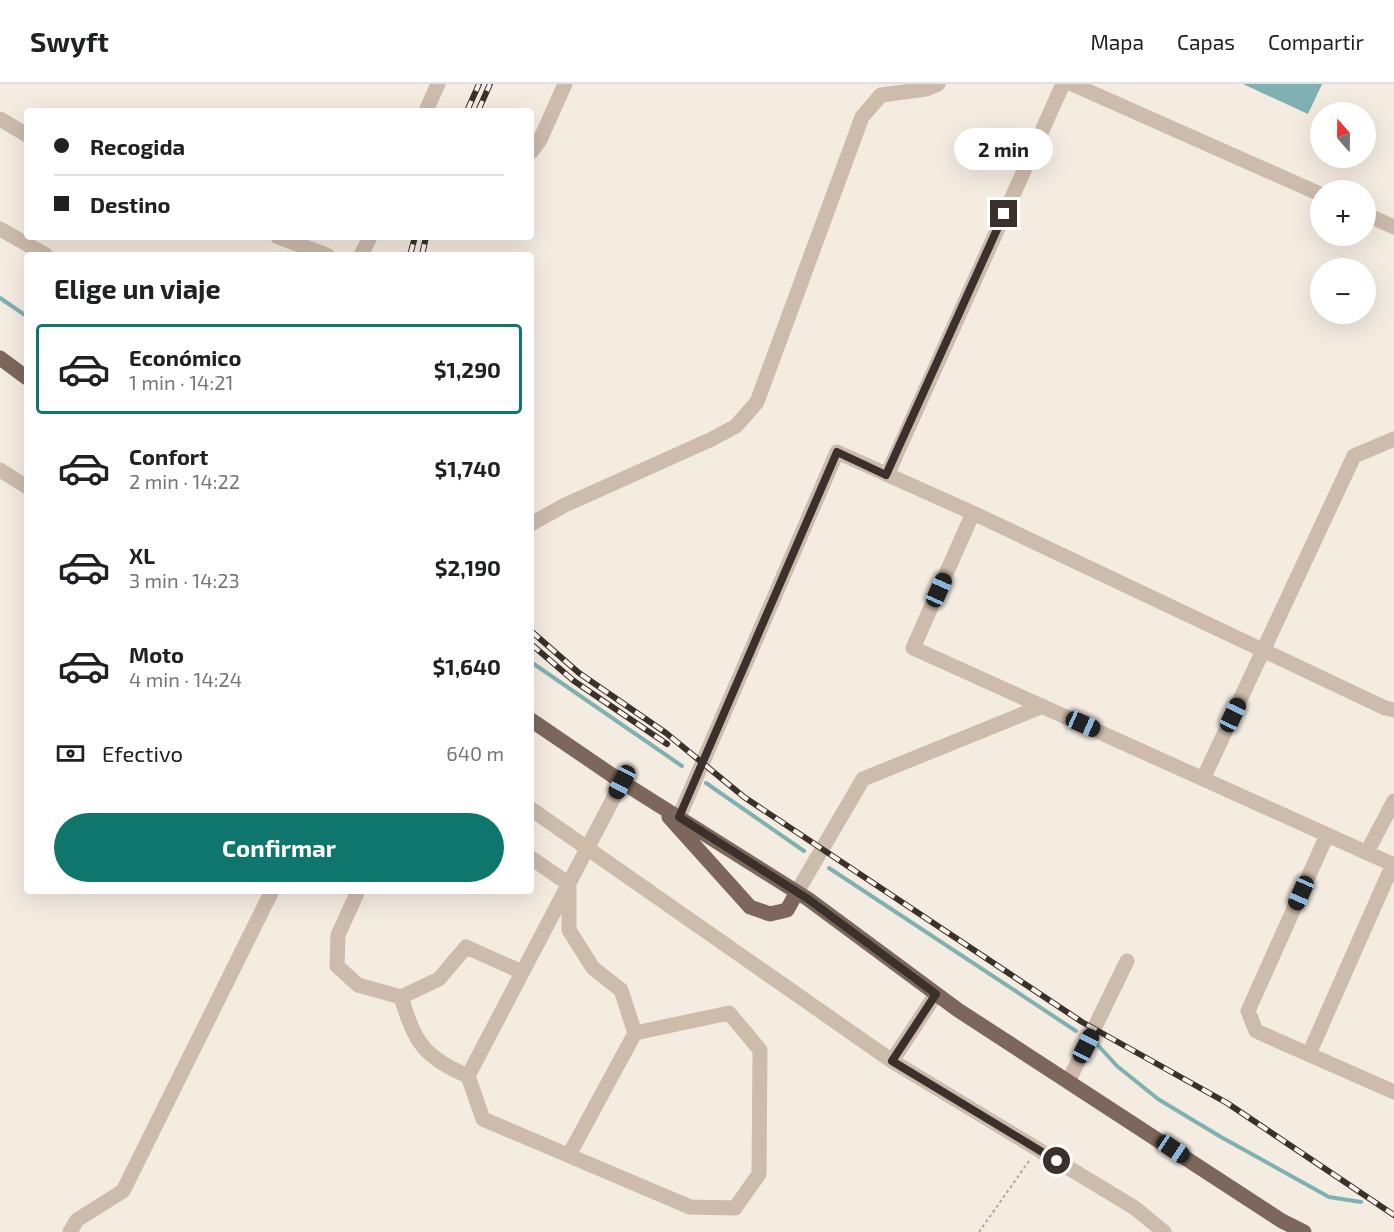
<!DOCTYPE html>
<html lang="es">
<head>
<meta charset="utf-8">
<style>
	body { margin:0; font-family:"Exo 2",sans-serif; background:#f2f2f2; color:#202124; height:100vh; display:flex; flex-direction:column; font-size:22px; white-space:nowrap }
	* { box-sizing:border-box; margin:0 }
	p { font-size:20px; color:#757577 }
	.icon { flex:none; width:33px; height:33px; fill:none; stroke:currentColor; stroke-width:2; stroke-linecap:round; stroke-linejoin:round }
	.map { position:relative; flex:1; overflow:hidden }
	.side { position:absolute; left:24px; top:168px; width:510px; height:642px; display:flex; flex-direction:column; background:#fff; border-radius:6px; box-shadow:0 6px 24px #0002 }
	.side>* { flex:none }
	.hud { position:absolute; left:24px; top:24px; width:510px; height:132px; border-radius:6px; box-shadow:0 6px 24px #0002; display:grid; align-content:center; height:132px; padding:0 30px; background:#fff }
	.needle { width:39px; rotate:340deg }
	.fabs { position:absolute; left:1310px; top:18px; display:grid; gap:12px }
	.fabs a { display:grid; place-items:center; width:66px; height:66px; border-radius:50%; background:#fff; box-shadow:0 6px 24px #0002; font-size:30px }
	.end { position:absolute; width:27px; height:27px; margin:-14px; border:8px solid #3b302b; background:#fff; box-shadow:0 0 0 3px #fff }
	.from { border-radius:50% }
	.bubble { position:absolute; height:42px; border-radius:21px; background:#fff; box-shadow:0 6px 24px #0002; font-size:20px; font-weight:700; line-height:42px; text-align:center }
	.car { position:absolute; width:18px; height:36px; margin:-18px -9px; border-radius:8px; box-shadow:0 0 4px 2px #0007; background:linear-gradient(#222 24%,#8ab4d8 0 40%,#222 0 76%,#8ab4d8 0 86%,#222 0) }
	.hud b { display:flex; align-items:center; gap:21px; height:57px; font-size:22px }
	.hud b+b { border-top:2px solid #e0e0e0 }
	.hud i { width:15px; height:15px; background:#202124 }
	ul { padding:0; list-style:none }
	li { display:flex; align-items:center; gap:18px; height:90px; margin:0 12px 9px; padding:0 18px; border:3px solid transparent; border-radius:6px }
	li div { flex:1 }
	li b { display:block; font-size:22px }
	li em { font-style:normal; font-weight:700 }
	li.active { border-color:#0f766e }
	li>.icon { width:54px; height:54px; stroke-width:1.5 }
	h2 { padding:0 30px; font-size:27px; line-height:72px }
	.pay { display:flex; align-items:center; gap:15px; height:66px; padding:0 30px; font-size:22px }
	.pay p { margin-inline-start:auto }
	.primary-button { display:flex; gap:12px; margin-top:auto; padding:12px 30px }
	.primary-button a { flex:1; height:69px; border-radius:36px; background:#0f766e; color:#fff; font-size:24px; font-weight:700; line-height:69px; text-align:center }
	header { display:flex; align-items:center; gap:36px; box-sizing:border-box; height:84px; padding:0 30px; background:#fff; border-bottom:2px solid #e0e0e0 }
	header strong { font-size:28px }
	nav { display:flex; gap:33px; margin-inline-start:auto; font-size:21px }
	.map>svg:first-child { display:block }
	.water { fill:#7fb0b2 }
	.lines { fill:none; stroke-linecap:round; stroke-linejoin:round }
	.stream { stroke:#7fb0b2; stroke-width:4 }
	.path { stroke:#b9a596; stroke-width:2; stroke-dasharray:3 3; stroke-linecap:butt }
	.minor { stroke:#cdbbac; stroke-width:15 }
	.major { stroke:#7d675c; stroke-width:15 }
	.rail-casing { stroke:#3b302b; stroke-width:6 }
	.rail { stroke:#fbf5ee; stroke-width:4; stroke-dasharray:11; stroke-linecap:butt }
	.route { stroke:#3b302b; stroke-width:8 }
</style>
</head>
<body>
<header>
<strong>Swyft</strong>
<nav><a>Mapa</a><a>Capas</a><a>Compartir</a></nav>
</header>
<div class="map">
<svg width="1394" height="1148" viewBox="0 0 1394 1148">
	<rect width="100%" height="100%" fill="#f4ebe1"/>
	<!-- water -->
	<path class="water" d="M1243 0H1322L1308 30Z"/>
	<g class="lines">
		<!-- stream -->
		<path class="stream" d="M0 214 25 231
			M531 578 682 682
			M706 699 804 767
			M829 784 1076 947
			M1095 958 1117 982 1158 1015 1221 1053 1329 1113 1361 1118"/>
		<!-- path -->
		<path class="path" d="M979 1148 1029 1077"/>
		<!-- minor -->
		<path class="minor" d="M1072 0 1320 110
			M426 27 438 0
			M0 35 27 51
			M531 68 540 56 565 0
			M1365 130 1394 143
			M0 145 46 171
			M278 153 327 171
			M361 171 370 153
			M0 386 27 403
			M887 391 1063 0
			M973 429 913 564 1394 781
			M531 440 565 421 712 355 736 342 757 318 862 33 881 11 926 5 938 0
			M1203 695 1354 372 1394 355
			M622 698 468 992 483 1035 690 1123 735 1124 759 1090 760 966 729 929 635 949
			M531 725 892 977 1135 1124 1164 1148
			M679 733 837 368 973 429 1385 624 1394 626
			M1327 751 1248 927 1256 947 1394 1008
			M1367 768 1394 717
			M531 774 569 800V846L593 884 621 906 635 949 569 1071
			M358 807 338 851 337 882 358 901 401 913 439 895 466 863 522 888
			M797 808 863 695 1043 622
			M401 913C415 958 423 973 468 992
			M1309 970 1393 780
			M892 977 936 910
			M1069 996 1127 877
			M70 1148 77 1136 123 1107 272 807"/>
		<!-- major -->
		<path class="major" d="M0 274 27 294
			M531 636 622 698 808 815 958 926 1282 1137 1304 1148
			M669 733 750 823 770 830 787 826 797 808"/>
		<defs>
			<path id="rail" d="M467 27 479 0
				M478 27 490 0
				M410 171 415 153
				M422 171 426 153
				M531 547 579 589 666 649 744 713 1082 938 1227 1019 1394 1131
				M531 560 574 597 667 660"/>
		</defs>
		<!-- rail casing -->
		<use href="#rail" class="rail-casing"/>
		<!-- rail -->
		<use href="#rail" class="rail"/>
	</g>
	<g class="lines">
		<!-- route -->
		<path class="route" d="M1004 130 886 391 837 368 679 733 808 815 936 910 892 977 1057 1077"/>
	</g>
</svg>
<div class="fabs">
<a><svg class="needle" viewBox="-14 -14 28 28"><path d="M0-13l5 13h-10z" fill="#e53935"/><path d="M0 13l5-13h-10z" fill="#757577"/></svg></a>
<a>+</a>
<a>−</a>
</div>
<i class="end from" style="left:1057px;top:1077px"></i>
<i class="end" style="left:1004px;top:130px"></i>
<div class="bubble" style="left:954px;top:44px;width:99px">2 min</div>
<i class="car" style="left:939px;top:506px;rotate:24deg"></i>
<i class="car" style="left:1233px;top:631px;rotate:25deg"></i>
<i class="car" style="left:1083px;top:640px;rotate:114deg"></i>
<i class="car" style="left:622px;top:698px;rotate:208deg"></i>
<i class="car" style="left:1301px;top:809px;rotate:204deg"></i>
<i class="car" style="left:1086px;top:962px;rotate:27deg"></i>
<i class="car" style="left:1173px;top:1065px;rotate:124deg"></i>
<div class="hud">
<b><i class="from"></i>Recogida</b>
<b><i></i>Destino</b>
</div>
<section class="side">
<h2>Elige un viaje</h2>
<ul>
<li class="active"><svg class="icon" aria-label="car" viewBox="0 0 24 24"><path d="M5 17H2v-5l4-1 3-4h7l3 4 3 1v5h-3M9 17h6M6 11h13"/><circle cx="7" cy="17" r="2"/><circle cx="17" cy="17" r="2"/></svg><div><b>Económico</b><p>1 min · 14:21</p></div><em>$1,290</em></li>
<li><svg class="icon" aria-label="car" viewBox="0 0 24 24"><path d="M5 17H2v-5l4-1 3-4h7l3 4 3 1v5h-3M9 17h6M6 11h13"/><circle cx="7" cy="17" r="2"/><circle cx="17" cy="17" r="2"/></svg><div><b>Confort</b><p>2 min · 14:22</p></div><em>$1,740</em></li>
<li><svg class="icon" aria-label="car" viewBox="0 0 24 24"><path d="M5 17H2v-5l4-1 3-4h7l3 4 3 1v5h-3M9 17h6M6 11h13"/><circle cx="7" cy="17" r="2"/><circle cx="17" cy="17" r="2"/></svg><div><b>XL</b><p>3 min · 14:23</p></div><em>$2,190</em></li>
<li><svg class="icon" aria-label="car" viewBox="0 0 24 24"><path d="M5 17H2v-5l4-1 3-4h7l3 4 3 1v5h-3M9 17h6M6 11h13"/><circle cx="7" cy="17" r="2"/><circle cx="17" cy="17" r="2"/></svg><div><b>Moto</b><p>4 min · 14:24</p></div><em>$1,640</em></li>
</ul>
<div class="pay"><svg class="icon" aria-label="cash" viewBox="0 0 24 24"><path d="M3 7h18v10H3z"/><circle cx="12" cy="12" r="2"/></svg>Efectivo<p>640 m</p></div>
<div class="primary-button"><a>Confirmar</a></div>
</section>
</div>
</body>
</html>
